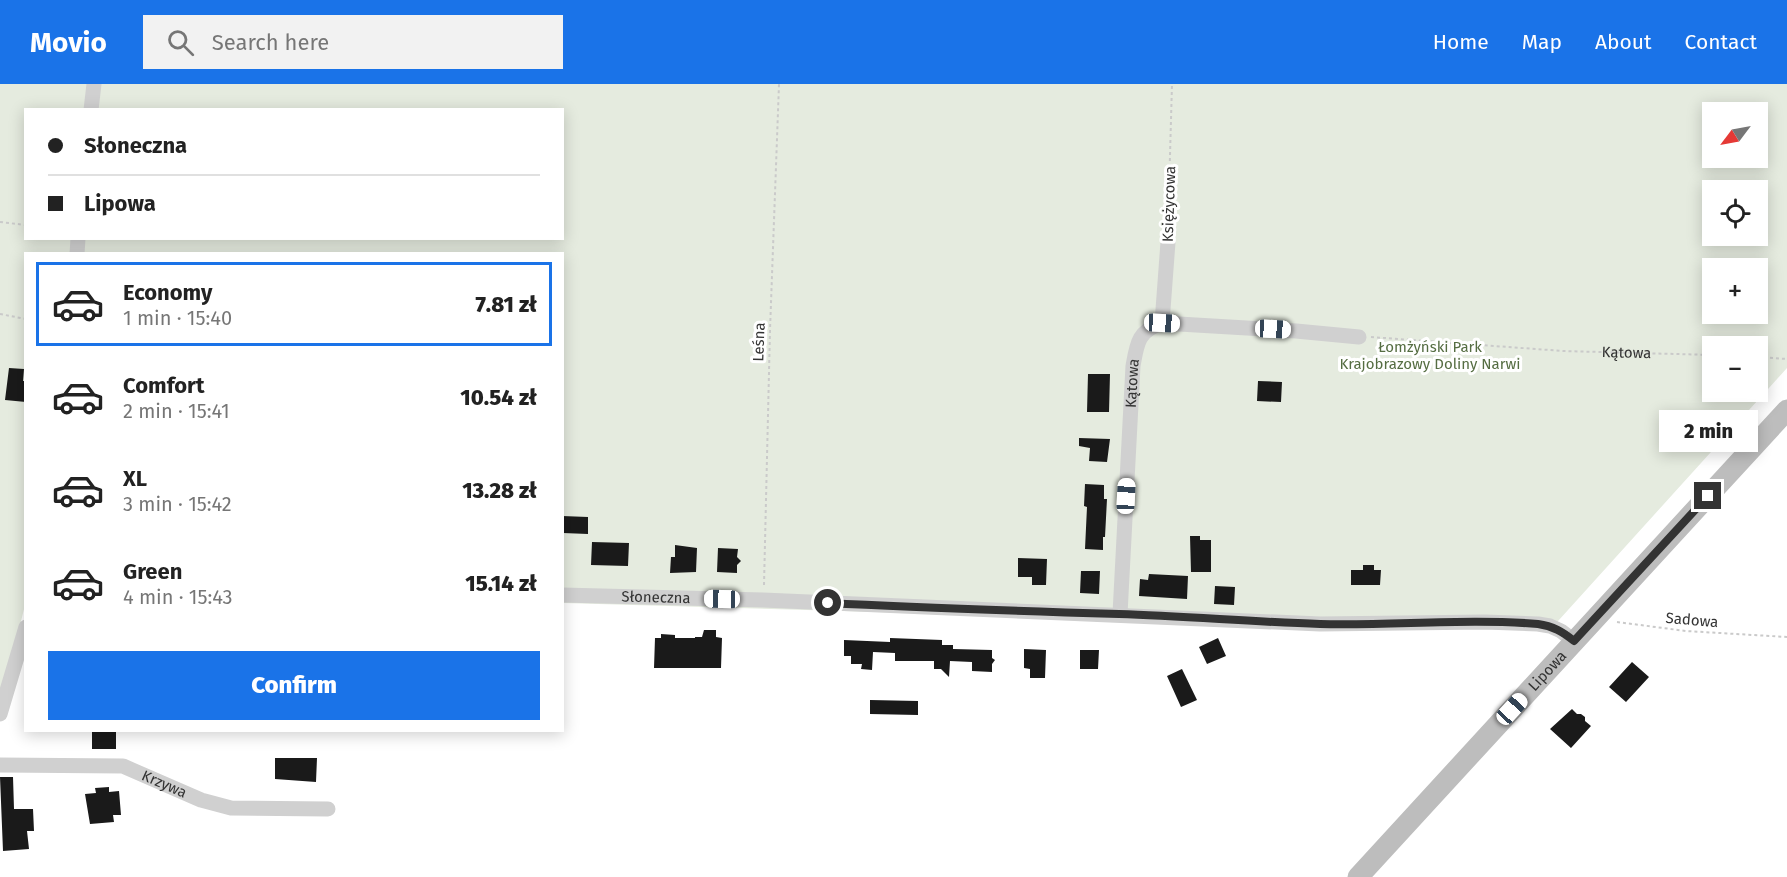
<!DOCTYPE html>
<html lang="en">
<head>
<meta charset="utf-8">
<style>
	body { margin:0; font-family:"Fira Sans",sans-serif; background:#f2f2f2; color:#222; height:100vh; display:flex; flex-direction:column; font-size:22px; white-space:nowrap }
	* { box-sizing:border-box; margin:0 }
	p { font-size:20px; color:#767676 }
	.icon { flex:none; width:33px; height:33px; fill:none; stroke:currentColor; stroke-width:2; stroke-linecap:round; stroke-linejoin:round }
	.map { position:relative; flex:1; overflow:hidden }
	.side { position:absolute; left:24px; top:168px; width:540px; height:480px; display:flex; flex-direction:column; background:#fff; border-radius:0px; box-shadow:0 3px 15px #0003 }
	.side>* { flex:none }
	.top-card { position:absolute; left:24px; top:24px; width:540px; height:132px; border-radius:0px; box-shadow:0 3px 15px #0003; display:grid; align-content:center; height:132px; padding:0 24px; background:#fff }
	.needle { width:39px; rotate:238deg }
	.tools { position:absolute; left:1702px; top:18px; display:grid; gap:12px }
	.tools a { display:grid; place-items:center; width:66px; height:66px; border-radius:0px; background:#fff; box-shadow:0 3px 15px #0003; font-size:30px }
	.end { position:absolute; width:27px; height:27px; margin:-14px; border:8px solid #333; background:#fff; box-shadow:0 0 0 3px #fff }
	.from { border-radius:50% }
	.bubble { position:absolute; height:42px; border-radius:0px; background:#fff; box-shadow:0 3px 15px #0003; font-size:20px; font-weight:800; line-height:42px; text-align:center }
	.car { position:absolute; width:18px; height:36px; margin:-18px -9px; border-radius:8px; box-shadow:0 0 4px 2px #0007; background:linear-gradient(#fff 24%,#345 0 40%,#fff 0 76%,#345 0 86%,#fff 0) }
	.top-card b { display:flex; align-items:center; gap:21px; height:57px; font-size:22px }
	.top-card b+b { border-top:2px solid #e0e0e0 }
	.top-card i { width:15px; height:15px; background:#222 }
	ul { padding:10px 0 0; list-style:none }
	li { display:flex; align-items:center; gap:18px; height:84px; margin:0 12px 9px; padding:0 12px; border:3px solid transparent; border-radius:0px }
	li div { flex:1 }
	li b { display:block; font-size:22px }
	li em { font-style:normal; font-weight:800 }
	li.active { border-color:#1a73e8 }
	li>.icon { width:54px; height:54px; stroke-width:1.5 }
	.button { display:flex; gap:12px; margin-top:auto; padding:12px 24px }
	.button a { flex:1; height:69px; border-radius:0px; background:#1a73e8; color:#fff; font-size:24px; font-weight:800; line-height:69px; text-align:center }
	header { display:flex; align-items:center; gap:36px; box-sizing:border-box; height:84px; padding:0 30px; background:#1a73e8; color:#fff }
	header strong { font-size:28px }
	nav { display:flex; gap:33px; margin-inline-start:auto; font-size:21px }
	.search { width:420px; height:54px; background:#f2f2f2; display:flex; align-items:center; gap:15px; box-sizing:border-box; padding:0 21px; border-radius:0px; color:#767676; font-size:22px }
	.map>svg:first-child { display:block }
	.green { fill:#e5ebdf; fill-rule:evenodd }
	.building { fill:#1a1a1a }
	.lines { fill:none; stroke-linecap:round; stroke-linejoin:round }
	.path { stroke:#cacaca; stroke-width:2; stroke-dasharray:3 3; stroke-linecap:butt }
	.street { stroke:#d0d0d0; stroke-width:15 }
	.secondary { stroke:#bdbdbd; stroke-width:21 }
	.route { stroke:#333; stroke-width:8 }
	.labels { text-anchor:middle; stroke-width:6; stroke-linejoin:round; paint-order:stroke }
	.street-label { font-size:15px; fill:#333; stroke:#fff }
	.park-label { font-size:15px; fill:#556d42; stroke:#fff }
</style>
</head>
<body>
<header>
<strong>Movio</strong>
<div class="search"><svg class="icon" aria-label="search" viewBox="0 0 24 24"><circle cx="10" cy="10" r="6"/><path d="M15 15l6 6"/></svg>Search here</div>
<nav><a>Home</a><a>Map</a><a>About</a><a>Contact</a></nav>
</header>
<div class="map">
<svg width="1787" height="793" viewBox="0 0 1787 793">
	<rect width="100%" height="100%" fill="#fff"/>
	<!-- green -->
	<path class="green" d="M0 0H1787V284L1549 547 563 519 562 170H26L25 521 0 622ZM26 26H562V154H26ZM1713 28H1758V74H1713ZM1713 106H1758V152H1713ZM1713 184H1758V230H1713ZM1713 262H1758V308H1713Z"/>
	<!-- building -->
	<path class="building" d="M9 284 24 285 23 297H26V318L5 316Z
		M1088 290H1110L1109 328H1087Z
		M1258 297 1282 298 1281 318 1257 317Z
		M1079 354 1110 355 1107 378 1089 377 1090 364 1079 362Z
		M1085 400 1104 401V415H1107L1105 453H1103V466L1085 465 1087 423 1084 422Z
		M562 432 588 433V450L563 449Z
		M1190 452H1200V456H1211V488H1191Z
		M592 458 629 459 628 482 591 481Z
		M675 461 697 464 696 488 670 489 671 473H675Z
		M718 464 738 465 737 473 741 477 737 481V489L717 488Z
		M1018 474 1047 475 1046 501H1032V493H1018Z
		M1363 481H1374V486H1381L1380 501H1351V486H1363Z
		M1081 487H1100L1099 510 1080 509Z
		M1149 490 1188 492 1187 515 1139 512 1140 495 1148 496Z
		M1215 502 1235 503 1234 521 1214 520Z
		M704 546H716V553L722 554 721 584H654L655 554H661V550L675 551V554H695V553H702Z
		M890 554 942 556V561H953V565L992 566V574L995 576 992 580V588L972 587V578L950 577 949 593 941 585H934V577H895V569L873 568 872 586 861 585 862 580H851V572H844V556L890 558Z
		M1218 554 1226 572 1207 580 1199 563Z
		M1024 565 1046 566 1045 594H1030V585L1024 584Z
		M1080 566H1099L1098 585H1080Z
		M1632 578 1649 593 1626 618 1609 603Z
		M1182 585 1197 616 1181 623 1167 592Z
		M870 616 918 617V631L870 630Z
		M1572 625 1577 630H1581L1585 633V637L1591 642 1571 664 1550 645Z
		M92 646H116V665H92Z
		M275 674H317L316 698 275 695Z
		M0 693H13L14 725H33L34 747H27L29 765 3 767Z
		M109 703V708L119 707 121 731H113L114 738 90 740 85 710 96 709 95 704Z"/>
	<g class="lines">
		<!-- path -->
		<g class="path">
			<path d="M0 138 26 141"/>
			<path d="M1168 143 1172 0"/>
			<path d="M0 230 26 235"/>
			<path id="s1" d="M1371 253 1563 267 1713 271"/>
			<path d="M1758 273 1787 275"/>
			<path d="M764 501 770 246 779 0"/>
			<path d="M1617 538 1686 547 1787 553"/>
		</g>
		<!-- street -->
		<g class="street">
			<path d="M91 26 94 0"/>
			<path d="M77 170 78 154"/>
			<path d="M1162 239 1168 158"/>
			<path id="s2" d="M562 511 763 516 1320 540 1485 538 1538 540 1550 542 1561 547 1574 557"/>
			<path id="s3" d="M1120 530 1133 282C1137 259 1138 247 1162 239L1296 247 1359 253"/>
			<path d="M0 630 26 543"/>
			<path id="s4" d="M0 681 123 682 201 716 231 724 328 725"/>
		</g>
		<!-- secondary -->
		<path class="secondary" id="s5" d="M1358 793 1787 326"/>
	</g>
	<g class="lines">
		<!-- route -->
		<path class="route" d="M828 519C925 524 1022 527 1119 530 1186 532 1253 538 1320 540 1392 542 1466 534 1538 540 1553 542 1563 548 1574 557L1708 412"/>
	</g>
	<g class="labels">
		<!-- street labels -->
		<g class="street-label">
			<text transform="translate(1169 120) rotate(-88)" y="5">Księżycowa</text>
			<text transform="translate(759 258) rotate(-88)" y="5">Leśna</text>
			<text dy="5" stroke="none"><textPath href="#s1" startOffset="256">Kątowa</textPath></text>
			<text dy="5" stroke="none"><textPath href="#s3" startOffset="231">Kątowa</textPath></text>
			<text dy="5" stroke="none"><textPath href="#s2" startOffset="94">Słoneczna</textPath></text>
			<text transform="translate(1692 536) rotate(5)" y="5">Sadowa</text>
			<text dy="5" stroke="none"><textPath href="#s5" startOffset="280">Lipowa</textPath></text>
			<text dy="5" stroke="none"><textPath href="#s4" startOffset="168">Krzywa</textPath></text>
		</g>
		<!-- park labels -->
		<g class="park-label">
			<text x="1430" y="268">Łomżyński Park<tspan x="1430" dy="17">Krajobrazowy Doliny Narwi</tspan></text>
		</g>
	</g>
</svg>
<div class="tools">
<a><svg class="needle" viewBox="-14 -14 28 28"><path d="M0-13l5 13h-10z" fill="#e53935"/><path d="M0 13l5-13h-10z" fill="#767676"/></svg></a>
<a><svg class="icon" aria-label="locate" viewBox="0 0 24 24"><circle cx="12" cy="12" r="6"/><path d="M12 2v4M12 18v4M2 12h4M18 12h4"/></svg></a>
<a>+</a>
<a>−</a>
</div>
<i class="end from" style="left:828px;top:519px"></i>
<i class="end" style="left:1708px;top:412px"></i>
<div class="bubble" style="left:1659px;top:326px;width:99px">2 min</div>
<i class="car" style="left:1162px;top:239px;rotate:93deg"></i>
<i class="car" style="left:1273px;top:245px;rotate:93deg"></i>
<i class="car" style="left:1126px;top:412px;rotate:3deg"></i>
<i class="car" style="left:722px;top:515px;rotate:271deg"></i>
<i class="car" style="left:1512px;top:625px;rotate:43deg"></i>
<div class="top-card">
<b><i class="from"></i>Słoneczna</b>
<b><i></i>Lipowa</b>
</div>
<section class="side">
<ul>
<li class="active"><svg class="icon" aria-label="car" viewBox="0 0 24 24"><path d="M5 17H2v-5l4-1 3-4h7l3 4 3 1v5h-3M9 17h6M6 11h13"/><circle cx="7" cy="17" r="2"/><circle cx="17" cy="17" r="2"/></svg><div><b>Economy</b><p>1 min · 15:40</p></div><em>7.81 zł</em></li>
<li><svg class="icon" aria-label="car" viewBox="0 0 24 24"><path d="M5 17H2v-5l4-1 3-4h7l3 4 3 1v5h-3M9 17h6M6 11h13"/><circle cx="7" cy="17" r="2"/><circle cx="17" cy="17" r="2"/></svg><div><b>Comfort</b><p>2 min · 15:41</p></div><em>10.54 zł</em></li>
<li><svg class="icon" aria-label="car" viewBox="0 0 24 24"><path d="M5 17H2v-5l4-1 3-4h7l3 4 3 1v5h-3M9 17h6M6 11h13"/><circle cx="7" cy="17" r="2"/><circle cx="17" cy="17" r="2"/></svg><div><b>XL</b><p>3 min · 15:42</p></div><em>13.28 zł</em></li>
<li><svg class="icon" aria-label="car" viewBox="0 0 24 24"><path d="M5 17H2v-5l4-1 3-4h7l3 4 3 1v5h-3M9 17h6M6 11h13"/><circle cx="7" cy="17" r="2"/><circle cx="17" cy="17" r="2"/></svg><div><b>Green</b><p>4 min · 15:43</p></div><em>15.14 zł</em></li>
</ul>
<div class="button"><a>Confirm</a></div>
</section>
</div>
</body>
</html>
